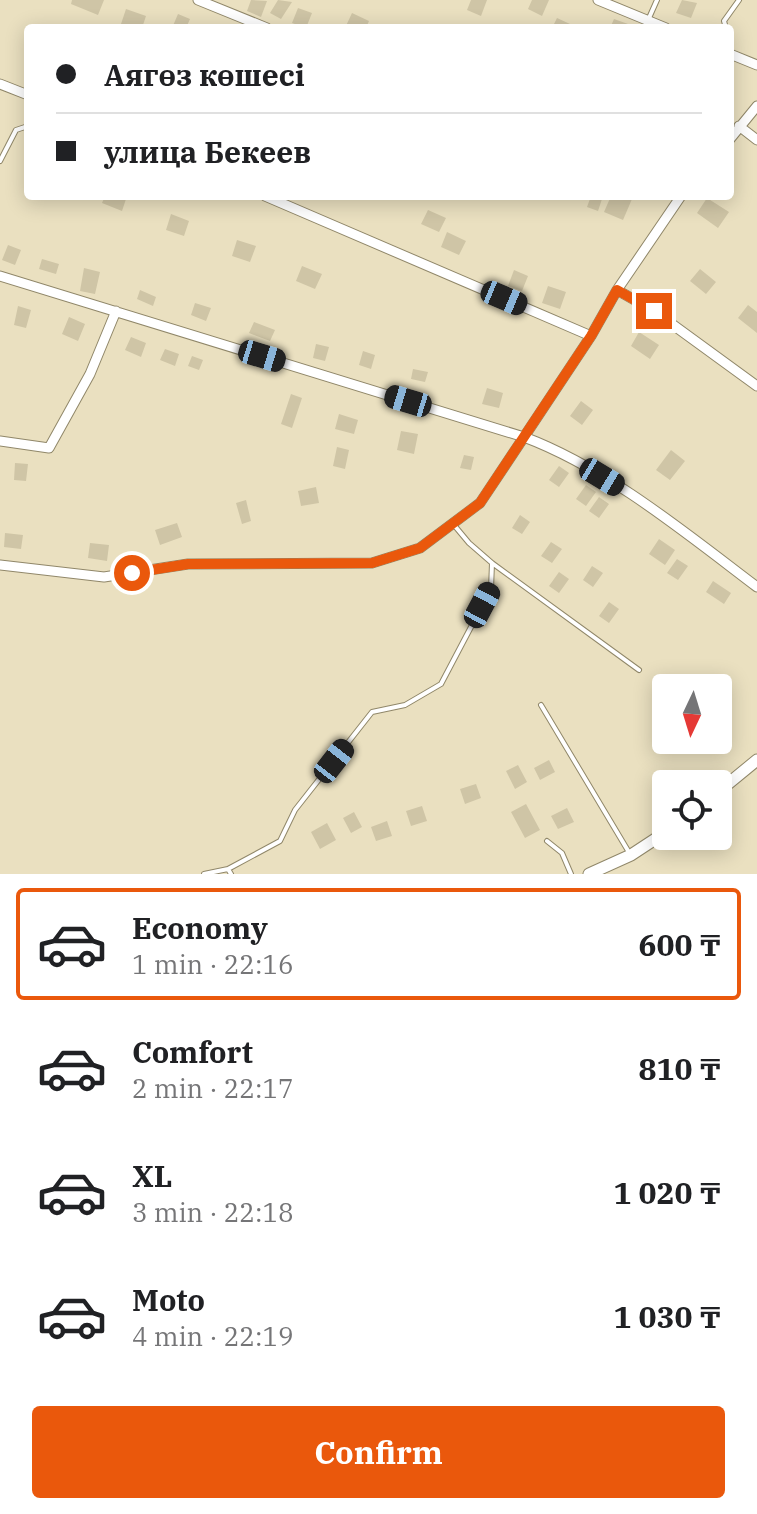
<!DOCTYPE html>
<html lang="en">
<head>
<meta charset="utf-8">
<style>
	body { margin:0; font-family:"IBM Plex Serif",serif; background:#f2f2f2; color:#202124; height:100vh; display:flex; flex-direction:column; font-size:30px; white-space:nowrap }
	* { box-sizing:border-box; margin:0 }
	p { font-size:26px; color:#757577 }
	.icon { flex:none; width:44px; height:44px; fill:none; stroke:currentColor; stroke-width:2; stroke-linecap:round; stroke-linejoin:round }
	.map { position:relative; height:874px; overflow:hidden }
	.drawer { display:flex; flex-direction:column; background:#fff; flex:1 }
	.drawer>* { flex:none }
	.top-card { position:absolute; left:24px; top:24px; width:710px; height:176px; border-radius:8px; box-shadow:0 4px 20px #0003; display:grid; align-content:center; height:176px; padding:0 32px; background:#fff }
	.needle { width:52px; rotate:184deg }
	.fabs { position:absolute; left:652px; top:674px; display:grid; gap:16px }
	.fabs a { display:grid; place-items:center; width:80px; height:80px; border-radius:8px; background:#fff; box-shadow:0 4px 20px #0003; font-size:40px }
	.end { position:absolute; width:36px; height:36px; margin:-18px; border:10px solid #ea580c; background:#fff; box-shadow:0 0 0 4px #fff }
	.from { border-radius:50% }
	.car { position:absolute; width:24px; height:48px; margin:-24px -12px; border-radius:10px; box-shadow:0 0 6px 2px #0007; background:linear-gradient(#222 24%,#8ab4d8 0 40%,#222 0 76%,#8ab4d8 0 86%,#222 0) }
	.top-card b { display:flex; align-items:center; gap:28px; height:76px; font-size:30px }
	.top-card b+b { border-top:2px solid #e0e0e0 }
	.top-card i { width:20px; height:20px; background:#202124 }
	ul { padding:14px 0 0; list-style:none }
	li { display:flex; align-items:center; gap:24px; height:112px; margin:0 16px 12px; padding:0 16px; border:4px solid transparent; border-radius:8px }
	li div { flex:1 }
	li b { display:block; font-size:30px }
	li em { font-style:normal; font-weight:700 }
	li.on { border-color:#ea580c }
	li>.icon { width:72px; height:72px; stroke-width:1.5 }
	.cta { display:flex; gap:16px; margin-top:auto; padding:16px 32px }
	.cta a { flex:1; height:92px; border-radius:8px; background:#ea580c; color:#fff; font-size:32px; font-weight:700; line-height:92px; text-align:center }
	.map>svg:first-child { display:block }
	.building { fill:#cfc5a6 }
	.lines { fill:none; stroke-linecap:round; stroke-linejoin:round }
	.service-casing { stroke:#908769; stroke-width:6 }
	.minor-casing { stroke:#908769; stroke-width:11 }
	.tertiary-casing { stroke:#908769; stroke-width:13 }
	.service { stroke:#fff; stroke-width:4 }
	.minor { stroke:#fff; stroke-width:9 }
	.tertiary { stroke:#fff; stroke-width:11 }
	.route { stroke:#ea580c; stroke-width:10 }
</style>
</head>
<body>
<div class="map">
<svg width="757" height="874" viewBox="0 0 757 874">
	<rect width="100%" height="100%" fill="#eae0c0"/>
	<!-- building -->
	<path class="building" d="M72 0H104L98 15 71 4Z
		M251 0 267 1 261 17 247 11Z
		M278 0 292 2 281 19 270 13Z
		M471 0H487L481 16 467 10Z
		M532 0H549L542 16 528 9Z
		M682 0 697 3 691 18 676 13Z
		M298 8 312 13 306 28 292 23Z
		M126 9 146 16 142 28 120 27Z
		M352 13 369 21 366 28H345Z
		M178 14 190 19 186 28H172Z
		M557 18 570 24 568 28H552Z
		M614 19 628 24 626 28H610Z
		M105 196H127L122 211 102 203Z
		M591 196H603L598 211 587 207Z
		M611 196H625L632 199 623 220 604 212Z
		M707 198 729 212 718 228 697 213Z
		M428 210 446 218 439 232 421 224Z
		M171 214 189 221 184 236 166 230Z
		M447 232 466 241 459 255 441 247Z
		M237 240 256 246 250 262 232 256Z
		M8 245 21 250 15 265 2 260Z
		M42 259 59 264 56 274 39 269Z
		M302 266 322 274 315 289 296 281Z
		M84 268 100 272 95 294 80 291Z
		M700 269 716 282 706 294 690 281Z
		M514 270 528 276 522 291 508 286Z
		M548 286 566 292 560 309 542 303Z
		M140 290 156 297 153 306 137 299Z
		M195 303 211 308 206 321 191 315Z
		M748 305 757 312V333L738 318Z
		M18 306 31 310 26 328 14 325Z
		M69 317 85 324 78 341 62 334Z
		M254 322 275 330 270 341 249 333Z
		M639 332 659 345 650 359 631 346Z
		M131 337 146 343 141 357 125 350Z
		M316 344 329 347 325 361 313 358Z
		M165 349 179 354 175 366 160 360Z
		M363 351 375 355 371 369 359 365Z
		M192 356 203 360 199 370 188 366Z
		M413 369 428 372 425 382 411 379Z
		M487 388 503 393 499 408 482 404Z
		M291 394 302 398 292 428 281 424Z
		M581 401 593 410 582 425 570 416Z
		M339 414 358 420 354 434 335 429Z
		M401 431 418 434 414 454 397 450Z
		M337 447 349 450 345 469 333 466Z
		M671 450 685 461 670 480 656 470Z
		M464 455 474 457 471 470 460 468Z
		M15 463 28 464 26 481 14 480Z
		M559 466 569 473 559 487 549 480Z
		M586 485 596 492 586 506 576 499Z
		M316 487 319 503 301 506 298 491Z
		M599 497 609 504 599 518 589 511Z
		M246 500 251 521 242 524 236 503Z
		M520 515 530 522 522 534 512 528Z
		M177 523 182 537 160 545 155 530Z
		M5 533 23 535 21 549 4 547Z
		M659 539 675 550 665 565 649 554Z
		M551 542 562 549 552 563 541 556Z
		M90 543 109 545 107 561 88 558Z
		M677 559 688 566 678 580 667 573Z
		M592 566 603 573 593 587 583 580Z
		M559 572 569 579 559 593 549 586Z
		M713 581 731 593 724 604 706 592Z
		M609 602 619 609 609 623 599 616Z
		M549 760 555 772 540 780 534 768Z
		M518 765 527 782 515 789 506 771Z
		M476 784 481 798 465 804 460 789Z
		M526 804 540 830 525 838 511 812Z
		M422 806 427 821 411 826 406 811Z
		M567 808 574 822 558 829 551 816Z
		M354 812 362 827 351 833 343 818Z
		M387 821 392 836 376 841 371 827Z
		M327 823 336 840 320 849 311 832Z"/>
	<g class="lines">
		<defs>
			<path id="service" d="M649 18 657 0
				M726 28 724 21 739 0
				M0 161 16 130 28 126
				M454 525 469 543 492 563 639 670
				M541 705 630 854
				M547 841 562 853 571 874
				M204 874 228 869
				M231 874 228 869 280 841 295 810 372 712 405 705 441 684 491 589 492 563"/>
			<path id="minor" d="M198 0 267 28
				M598 0 666 28
				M730 54 757 65
				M0 84 28 95
				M739 126 757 140
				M730 139 757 106
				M265 196 591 336
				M0 276 524 437 591 336 617 290 654 311 757 386
				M617 290 681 196
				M0 441 49 448 90 374 116 311
				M0 565 104 577 188 564 372 563 420 548 480 503 524 437C607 468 687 534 757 587"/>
			<path id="tertiary" d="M718 792 757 760
				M589 874 631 855 666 832"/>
		</defs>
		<!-- service casing -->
		<use href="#service" class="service-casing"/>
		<!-- minor casing -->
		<use href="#minor" class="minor-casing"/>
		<!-- tertiary casing -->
		<use href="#tertiary" class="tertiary-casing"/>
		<!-- service -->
		<use href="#service" class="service"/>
		<!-- minor -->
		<use href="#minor" class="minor"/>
		<!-- tertiary -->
		<use href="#tertiary" class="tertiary"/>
	</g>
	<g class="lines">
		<!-- route -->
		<path class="route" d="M132 573 188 564 372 563 420 548 480 503 591 336 617 290 654 311"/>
	</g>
</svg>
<div class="fabs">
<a><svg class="needle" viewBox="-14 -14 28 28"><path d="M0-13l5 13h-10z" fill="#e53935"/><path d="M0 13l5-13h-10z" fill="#757577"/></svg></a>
<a><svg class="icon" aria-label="locate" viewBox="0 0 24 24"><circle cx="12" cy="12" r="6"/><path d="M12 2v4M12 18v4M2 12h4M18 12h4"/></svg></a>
</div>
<i class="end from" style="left:132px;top:573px"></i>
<i class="end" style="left:654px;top:311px"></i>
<i class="car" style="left:504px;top:298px;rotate:113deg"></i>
<i class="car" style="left:262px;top:356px;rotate:107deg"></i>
<i class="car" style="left:408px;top:401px;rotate:287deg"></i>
<i class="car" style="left:602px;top:477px;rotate:121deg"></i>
<i class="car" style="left:482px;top:605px;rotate:28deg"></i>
<i class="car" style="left:334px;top:761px;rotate:38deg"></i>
<div class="top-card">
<b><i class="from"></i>Аягөз көшесі</b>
<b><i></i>улица Бекеев</b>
</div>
</div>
<section class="drawer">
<ul>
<li class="on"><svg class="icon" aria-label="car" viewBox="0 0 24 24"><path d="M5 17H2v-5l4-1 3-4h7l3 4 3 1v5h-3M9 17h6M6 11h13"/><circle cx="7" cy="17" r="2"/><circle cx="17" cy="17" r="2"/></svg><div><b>Economy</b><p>1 min · 22:16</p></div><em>600 ₸</em></li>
<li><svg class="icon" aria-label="car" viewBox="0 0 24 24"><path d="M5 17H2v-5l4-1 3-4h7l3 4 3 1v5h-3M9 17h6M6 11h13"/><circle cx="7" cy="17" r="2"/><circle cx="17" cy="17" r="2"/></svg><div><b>Comfort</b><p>2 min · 22:17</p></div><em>810 ₸</em></li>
<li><svg class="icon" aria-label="car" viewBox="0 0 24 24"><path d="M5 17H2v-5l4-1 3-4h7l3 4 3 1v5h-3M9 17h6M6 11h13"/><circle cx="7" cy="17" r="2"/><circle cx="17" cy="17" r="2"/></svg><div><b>XL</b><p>3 min · 22:18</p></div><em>1 020 ₸</em></li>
<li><svg class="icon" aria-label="car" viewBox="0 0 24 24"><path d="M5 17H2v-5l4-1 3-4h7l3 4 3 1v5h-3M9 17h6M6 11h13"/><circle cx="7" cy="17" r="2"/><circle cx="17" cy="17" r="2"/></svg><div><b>Moto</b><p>4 min · 22:19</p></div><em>1 030 ₸</em></li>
</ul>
<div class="cta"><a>Confirm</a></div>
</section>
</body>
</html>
